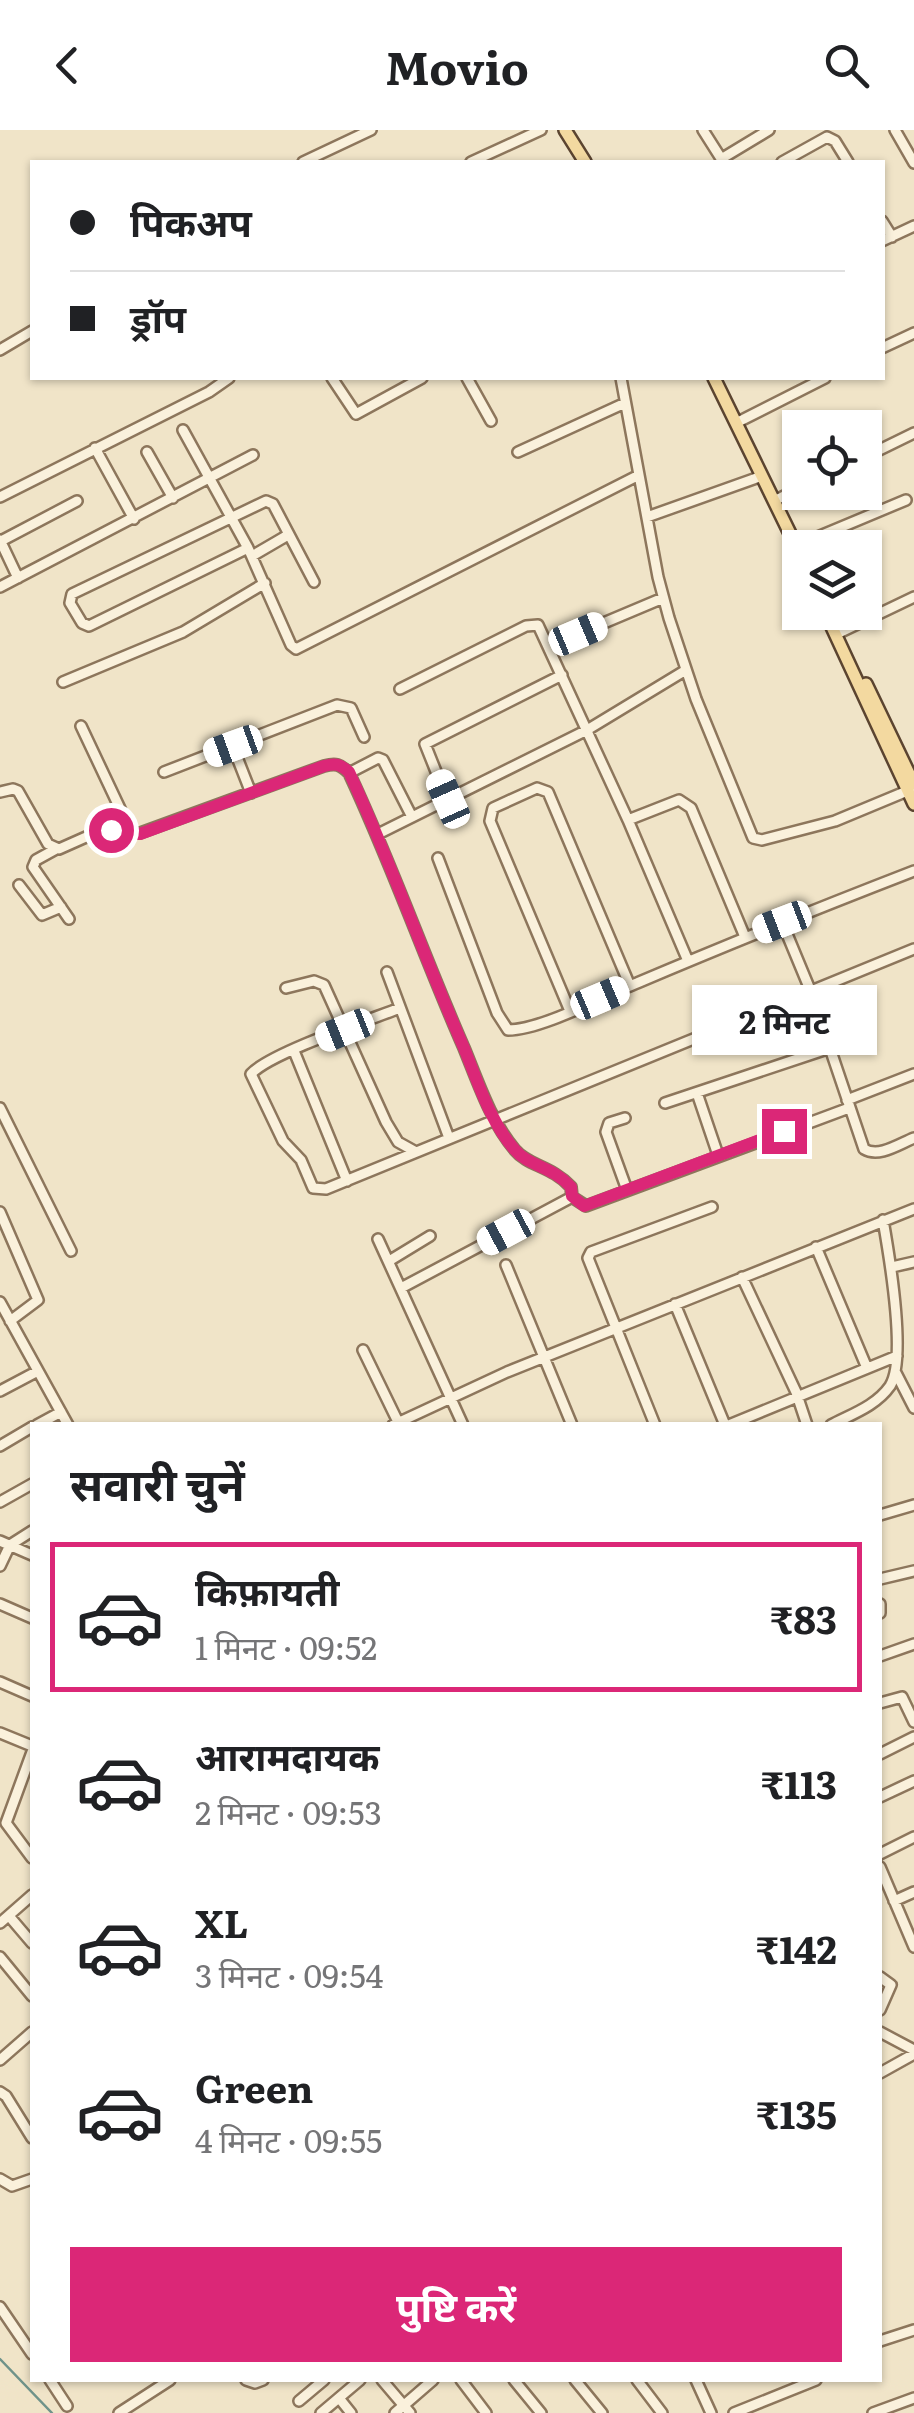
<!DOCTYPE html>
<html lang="hi">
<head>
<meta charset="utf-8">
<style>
	body { margin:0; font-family:Literata,"Noto Sans Devanagari",serif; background:#f6f6f6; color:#202124; height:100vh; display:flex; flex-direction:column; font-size:38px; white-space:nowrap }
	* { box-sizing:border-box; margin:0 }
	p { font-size:32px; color:#757577 }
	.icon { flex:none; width:55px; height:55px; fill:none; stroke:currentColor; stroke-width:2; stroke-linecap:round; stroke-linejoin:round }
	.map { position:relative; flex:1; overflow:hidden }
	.drawer { position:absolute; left:30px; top:1292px; width:852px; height:960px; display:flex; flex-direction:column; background:#fff; border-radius:0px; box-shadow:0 2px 8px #0004 }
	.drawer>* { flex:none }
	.top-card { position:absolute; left:30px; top:30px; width:855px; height:220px; border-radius:0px; box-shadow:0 2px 8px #0004; display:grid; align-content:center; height:220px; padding:0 40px; background:#fff }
	.fabs { position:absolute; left:782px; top:280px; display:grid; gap:20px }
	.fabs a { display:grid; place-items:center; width:100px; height:100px; border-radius:0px; background:#fff; box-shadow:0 2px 8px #0004; font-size:50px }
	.end { position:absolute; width:45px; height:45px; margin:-22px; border:12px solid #db2777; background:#fff; box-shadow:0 0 0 5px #fff }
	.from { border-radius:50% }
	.bubble { position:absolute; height:70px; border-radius:0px; background:#fff; box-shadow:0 2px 8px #0004; font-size:32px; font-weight:700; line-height:70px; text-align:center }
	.car { position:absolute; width:30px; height:60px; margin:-30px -15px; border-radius:12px; box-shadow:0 0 8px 2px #0007; background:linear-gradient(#fff 24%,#345 0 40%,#fff 0 76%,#345 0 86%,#fff 0) }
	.top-card b { display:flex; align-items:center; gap:35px; height:95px; font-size:38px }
	.top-card b+b { border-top:2px solid #e0e0e0 }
	.top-card i { width:25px; height:25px; background:#202124 }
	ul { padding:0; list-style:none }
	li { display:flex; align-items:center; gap:30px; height:150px; margin:0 20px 15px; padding:0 20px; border:5px solid transparent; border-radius:0px }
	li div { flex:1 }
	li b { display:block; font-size:38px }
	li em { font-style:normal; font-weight:700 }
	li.on { border-color:#db2777 }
	li>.icon { width:90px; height:90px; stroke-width:1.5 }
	h2 { padding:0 40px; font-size:45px; line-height:120px }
	.cta { display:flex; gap:20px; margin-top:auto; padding:20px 40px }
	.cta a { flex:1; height:115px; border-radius:0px; background:#db2777; color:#fff; font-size:40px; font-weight:700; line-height:115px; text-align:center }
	header { display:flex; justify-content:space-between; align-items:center; height:130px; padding:0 40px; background:#fff; font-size:45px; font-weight:700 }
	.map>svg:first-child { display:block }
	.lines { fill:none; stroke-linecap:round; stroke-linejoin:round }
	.stream { stroke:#6f938a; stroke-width:2.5 }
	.minor-casing { stroke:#8d765c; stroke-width:14 }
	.major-casing { stroke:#5b4430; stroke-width:16 }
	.minor { stroke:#faf1dc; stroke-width:9 }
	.major { stroke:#f3d9a0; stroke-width:11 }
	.route { stroke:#db2777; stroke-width:12 }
</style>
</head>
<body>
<header><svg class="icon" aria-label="back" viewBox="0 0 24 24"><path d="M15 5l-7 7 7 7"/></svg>Movio<svg class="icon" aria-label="search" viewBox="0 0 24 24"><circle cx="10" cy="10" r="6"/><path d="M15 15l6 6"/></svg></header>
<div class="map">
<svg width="914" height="2283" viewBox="0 0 914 2283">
	<rect width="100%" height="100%" fill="#f0e4c8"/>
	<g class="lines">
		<!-- stream -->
		<path class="stream" d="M0 2229 52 2283"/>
		<defs>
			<path id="minor" d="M703 0 722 30
				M895 0 914 33
				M721 29 769 0
				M303 32 371 0
				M471 32 541 0
				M782 32 827 7 835 11 848 32
				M882 91 892 107
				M882 111 914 96
				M882 218 914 203
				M0 220 32 201
				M332 248 356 284 422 248
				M467 248 491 291
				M621 248 658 447 669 488 696 569 753 708 762 710 835 691 912 659
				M736 293 825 248
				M183 300 248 418 291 515 296 519 639 345
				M95 318 134 389
				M147 322 173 368
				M518 322 625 273
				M865 327 914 303
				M0 367 209 262 229 248
				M774 371 800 358
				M647 387 762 346
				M0 410 18 448
				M1 411 77 371
				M796 416 906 370
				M248 418 89 496 82 493 70 473 72 464 266 371 273 374 314 452
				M252 426 288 405
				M0 457 253 325
				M841 502 914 467
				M549 516 663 468
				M63 552 183 502 265 453
				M400 559 526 496 538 495 628 690 688 831
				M81 596 132 704
				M233 617 251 663
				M164 642 337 575 351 578 364 607
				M349 643 378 628 383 630 412 687
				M0 662 13 659 18 661 48 714 59 719 104 699 140 703 324 636C336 633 340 634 349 643 391 732 424 827 464 918 478 952 491 992 515 1020 528 1036 552 1036 571 1057L572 1067
				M447 669 425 614 562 545
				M628 690 679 670 691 678 745 807
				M378 704 587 600 686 540
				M56 719 36 730 33 737 69 789
				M438 728 497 883 508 900C541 900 604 866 637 853 729 814 821 777 914 741
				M19 755 42 785 61 777
				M782 792 811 862 864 1019C879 1028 899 1014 914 1008
				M387 842 449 1008
				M286 858 314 851 324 855 386 992 398 1012 416 1022
				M400 878C369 890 270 923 251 944L283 1011 301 1030 313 1058 326 1059 914 819
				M570 881 490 691 493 678 537 658 548 662 630 856
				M294 921 347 1051
				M697 963 718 1025
				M847 970 914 944
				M665 973 830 918
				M0 978 71 1121
				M625 988 609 993 606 1002 627 1060
				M0 1082 38 1170 10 1191
				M378 1109 463 1295
				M816 1117 867 1238
				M389 1131 430 1106
				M506 1135 572 1295
				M892 1137 914 1132
				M742 1147 796 1262 807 1295
				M401 1158 572 1067 586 1076 849 978
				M0 1172 68 1295
				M675 1174 725 1295
				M363 1220 399 1294
				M896 1243 914 1278
				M0 1261 36 1242
				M37 1295 61 1282
				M393 1295 507 1242 914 1079
				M655 1295 588 1128 591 1122 712 1077
				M729 1295 897 1226
				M831 1295C852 1284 876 1276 890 1256 907 1229 889 1124 883 1090
				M0 1316 32 1297
				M0 1372 32 1354
				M880 1385 914 1375
				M0 1411 32 1425
				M0 1436 10 1415 32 1401
				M880 1449 914 1441
				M0 1474 32 1488
				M880 1474V1483
				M880 1526 914 1514
				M0 1552 32 1566
				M880 1573 902 1567 914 1592
				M0 1603 32 1616
				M32 1622 6 1693 32 1728
				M880 1624 914 1607
				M880 1667 914 1651
				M880 1724 914 1707
				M880 1737 914 1817
				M894 1771 914 1762
				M9 1786 32 1813
				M0 1793 32 1765
				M0 1827 32 1866
				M880 1847 891 1855 880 1880
				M880 1902 914 1920
				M0 1930 32 1902
				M880 1943 914 1924
				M0 1962 6 1966 32 2008
				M0 2049 12 2056 32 2049
				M0 2177 32 2224
				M880 2211 914 2200
				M50 2250 67 2276
				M246 2250 255 2253 263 2250
				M382 2250 410 2283
				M461 2250 486 2283
				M514 2250 541 2283
				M575 2250 602 2283
				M637 2250 662 2283
				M696 2250 711 2283
				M339 2268 351 2283
				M299 2271 324 2250
				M119 2283 170 2250
				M321 2283 360 2250
				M395 2283 433 2250
				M734 2283 816 2250
				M873 2283 914 2268"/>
			<path id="major" d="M565 0 585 32
				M714 248 800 424
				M825 482 914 674
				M866 554 914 654"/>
		</defs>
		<!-- minor casing -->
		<use href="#minor" class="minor-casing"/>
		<!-- major casing -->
		<use href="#major" class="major-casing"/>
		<!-- minor -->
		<use href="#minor" class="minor"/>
		<!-- major -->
		<use href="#major" class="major"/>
	</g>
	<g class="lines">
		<!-- route -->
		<path class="route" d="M111 700 140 704 324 636C336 633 340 634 349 642 391 732 424 827 464 918 478 952 490 992 515 1020 528 1036 552 1036 571 1057L572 1066 584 1076 784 1001"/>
	</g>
</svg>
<div class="fabs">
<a><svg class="icon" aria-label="locate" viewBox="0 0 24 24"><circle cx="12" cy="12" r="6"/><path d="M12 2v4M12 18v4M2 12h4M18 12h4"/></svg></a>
<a><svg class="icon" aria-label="layers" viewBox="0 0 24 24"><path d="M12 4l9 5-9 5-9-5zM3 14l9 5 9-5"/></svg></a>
</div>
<i class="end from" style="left:111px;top:700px"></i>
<i class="end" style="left:784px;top:1001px"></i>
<div class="bubble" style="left:692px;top:855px;width:185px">2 मिनट</div>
<i class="car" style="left:578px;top:504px;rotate:67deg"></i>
<i class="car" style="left:233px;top:616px;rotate:250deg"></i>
<i class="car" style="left:448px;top:669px;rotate:336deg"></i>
<i class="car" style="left:782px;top:792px;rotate:249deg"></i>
<i class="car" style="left:600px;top:868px;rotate:67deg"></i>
<i class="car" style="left:345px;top:900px;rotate:248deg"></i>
<i class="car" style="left:506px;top:1102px;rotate:242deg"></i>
<div class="top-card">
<b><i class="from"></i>पिकअप</b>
<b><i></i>ड्रॉप</b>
</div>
<section class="drawer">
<h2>सवारी चुनें</h2>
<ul>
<li class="on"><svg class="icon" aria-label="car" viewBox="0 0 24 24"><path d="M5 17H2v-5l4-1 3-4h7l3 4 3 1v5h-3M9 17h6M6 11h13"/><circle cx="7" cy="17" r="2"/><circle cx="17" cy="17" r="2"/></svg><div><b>किफ़ायती</b><p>1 मिनट · 09:52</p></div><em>₹83</em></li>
<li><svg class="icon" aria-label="car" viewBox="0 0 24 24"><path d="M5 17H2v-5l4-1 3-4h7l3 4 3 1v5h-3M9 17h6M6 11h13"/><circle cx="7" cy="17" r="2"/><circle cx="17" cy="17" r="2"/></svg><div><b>आरामदायक</b><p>2 मिनट · 09:53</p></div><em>₹113</em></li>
<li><svg class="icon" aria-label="car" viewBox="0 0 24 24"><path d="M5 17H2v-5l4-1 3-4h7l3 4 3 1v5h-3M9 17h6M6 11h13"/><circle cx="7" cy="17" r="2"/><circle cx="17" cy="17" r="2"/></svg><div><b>XL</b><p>3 मिनट · 09:54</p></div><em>₹142</em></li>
<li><svg class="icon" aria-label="car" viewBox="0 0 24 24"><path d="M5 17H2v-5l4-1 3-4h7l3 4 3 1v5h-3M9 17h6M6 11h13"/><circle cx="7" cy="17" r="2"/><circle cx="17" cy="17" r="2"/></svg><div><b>Green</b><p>4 मिनट · 09:55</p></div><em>₹135</em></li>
</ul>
<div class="cta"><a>पुष्टि करें</a></div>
</section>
</div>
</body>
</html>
